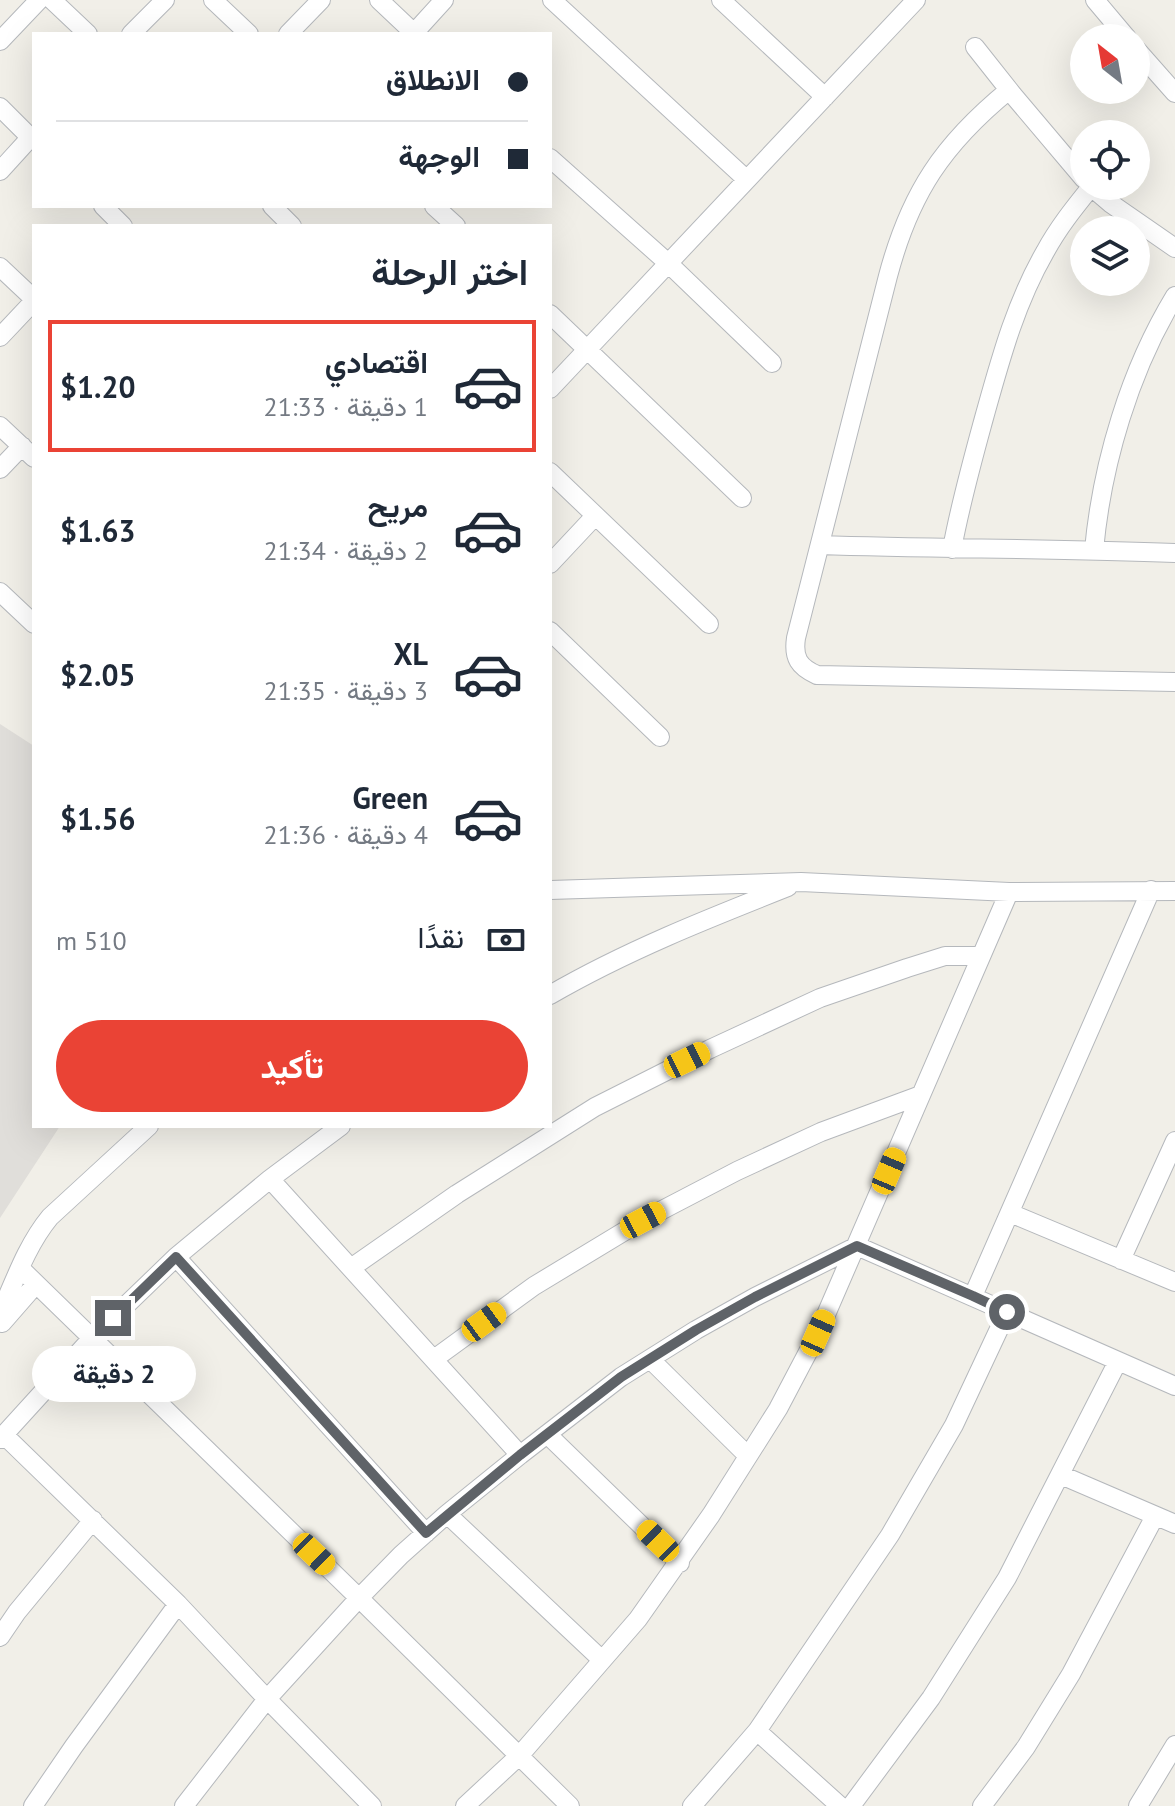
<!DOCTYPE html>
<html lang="ar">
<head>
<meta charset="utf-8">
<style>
	body { margin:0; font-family:"PT Sans",Vazirmatn,sans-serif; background:#f6f6f7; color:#1f2937; direction:rtl; height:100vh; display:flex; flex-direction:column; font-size:30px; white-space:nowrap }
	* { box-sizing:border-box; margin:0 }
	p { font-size:26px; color:#747a83 }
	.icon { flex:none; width:44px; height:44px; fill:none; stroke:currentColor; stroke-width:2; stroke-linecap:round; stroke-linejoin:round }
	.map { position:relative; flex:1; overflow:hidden; direction:ltr }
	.details { position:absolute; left:32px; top:224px; width:520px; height:904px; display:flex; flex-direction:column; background:#fff; border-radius:0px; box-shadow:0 8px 32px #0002; direction:rtl }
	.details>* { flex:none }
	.banner { position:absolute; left:32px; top:32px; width:520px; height:176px; border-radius:0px; box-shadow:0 8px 32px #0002; direction:rtl; display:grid; align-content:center; height:176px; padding:0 24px; background:#fff }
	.needle { width:52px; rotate:329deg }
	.controls { position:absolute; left:1070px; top:24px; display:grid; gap:16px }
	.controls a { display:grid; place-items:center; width:80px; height:80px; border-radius:50%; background:#fff; box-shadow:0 8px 32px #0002; font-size:40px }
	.end { position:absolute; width:36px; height:36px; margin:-18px; border:10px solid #5f6368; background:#fff; box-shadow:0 0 0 4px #fff }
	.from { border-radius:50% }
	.bubble { position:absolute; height:56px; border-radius:28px; background:#fff; box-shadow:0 8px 32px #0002; font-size:26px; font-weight:700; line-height:56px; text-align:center; direction:rtl }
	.car { position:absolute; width:24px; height:48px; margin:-24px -12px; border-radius:10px; box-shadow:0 0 6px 2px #0007; background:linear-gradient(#f5c518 24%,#345 0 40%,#f5c518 0 76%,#345 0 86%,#f5c518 0) }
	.banner b { display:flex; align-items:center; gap:28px; height:76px; font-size:30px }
	.banner b+b { border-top:2px solid #e0e1e3 }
	.banner i { width:20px; height:20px; background:#1f2937 }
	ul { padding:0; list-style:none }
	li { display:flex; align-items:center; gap:24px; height:132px; margin:0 16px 12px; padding:0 8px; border:4px solid transparent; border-radius:0px }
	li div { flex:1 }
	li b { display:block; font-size:30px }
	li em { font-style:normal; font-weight:700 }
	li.active { border-color:#ea4335 }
	li>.icon { width:72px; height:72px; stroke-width:1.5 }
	h2 { padding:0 24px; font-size:36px; line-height:96px }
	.pay { display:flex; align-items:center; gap:20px; height:88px; padding:0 24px; font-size:30px }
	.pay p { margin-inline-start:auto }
	.button { display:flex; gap:16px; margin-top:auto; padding:16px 24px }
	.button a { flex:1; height:92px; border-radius:48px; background:#ea4335; color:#fff; font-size:32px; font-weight:700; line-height:92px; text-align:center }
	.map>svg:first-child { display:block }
	.industrial { fill:#e0deda }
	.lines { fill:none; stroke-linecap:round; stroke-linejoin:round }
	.minor-casing { stroke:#b5b8bc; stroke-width:20 }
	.minor { stroke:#fff; stroke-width:18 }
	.route { stroke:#5f6368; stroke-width:10 }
</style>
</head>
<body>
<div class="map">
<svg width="1175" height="1806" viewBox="0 0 1175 1806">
	<rect width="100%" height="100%" fill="#f1efe8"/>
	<!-- industrial -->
	<path class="industrial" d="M0 724 34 746V1126H60L0 1218Z"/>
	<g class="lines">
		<defs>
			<path id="minor" d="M52 0 88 34
				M213 0 249 34
				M379 0 415 34
				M552 0 746 179
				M721 0 825 97
				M1095 0 1127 38
				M414 33 444 0
				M131 34 165 0
				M288 34 321 0
				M0 41 39 0
				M975 47 1013 95 1084 179
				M1136 49 1175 93
				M1009 90C943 144 910 193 888 276L796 638C793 658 799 667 817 675L1175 682
				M0 107 34 141
				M550 158 668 263 772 363
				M0 171 30 138
				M1090 186 1110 203 1175 248
				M103 206 123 226
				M272 206 292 226
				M434 206 456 226
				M0 267 34 299
				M550 314 742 498
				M0 337 34 301
				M550 389 916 0
				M0 426 34 458
				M0 469 22 446
				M550 472 709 624
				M820 545C938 549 1057 548 1175 553
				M952 549C960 505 972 462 984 418 1000 361 1015 304 1045 252 1058 228 1074 208 1091 187
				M1094 550C1102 463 1130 370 1175 296
				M550 564 595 516
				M0 592 34 624
				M550 631 660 737
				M550 890 801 882 1009 892 1175 891
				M550 995C626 951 707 919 788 887
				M270 1179 520 1455
				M1010 1213 1175 1282
				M176 1257 426 1533
				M1121 1260 1175 1141
				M20 1268 359 1598 570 1806
				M351 1268 457 1194 595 1107 710 1049 820 998 907 968 945 956H981
				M973 1296 1151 890
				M0 1314C15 1280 27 1245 50 1217L149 1126
				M2 1323 36 1284
				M434 1359 534 1286 643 1220 737 1171 821 1132 921 1095
				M650 1359 748 1456
				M547 1434 680 1563
				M4 1435 178 1604 267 1699 372 1806
				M0 1439 92 1338 176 1257 270 1179 341 1126
				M1061 1475 1175 1524
				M447 1514 602 1660
				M0 1637 17 1612 93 1520
				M757 1731 840 1806
				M33 1806 74 1746 178 1604
				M184 1806 267 1699 359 1598 401 1555 447 1514 520 1455 621 1377 696 1330 755 1297 857 1246 1175 1386
				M465 1806 520 1755 638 1619 711 1515 778 1409 818 1333 1009 892
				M692 1806 757 1731 890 1535 954 1425 1007 1312
				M851 1806 931 1698 1007 1578 1118 1361
				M982 1806 1026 1747 1071 1674 1155 1516
				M1138 1806 1175 1745"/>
		</defs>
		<!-- minor casing -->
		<use href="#minor" class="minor-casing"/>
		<!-- minor -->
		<use href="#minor" class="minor"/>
	</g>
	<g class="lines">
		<!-- route -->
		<path class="route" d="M113 1318 176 1257 426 1533 520 1455 621 1377 696 1330 755 1297 857 1246 973 1296 1007 1312"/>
	</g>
</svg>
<div class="controls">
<a><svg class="needle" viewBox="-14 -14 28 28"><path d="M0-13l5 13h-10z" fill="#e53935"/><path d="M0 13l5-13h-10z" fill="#747a83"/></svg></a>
<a><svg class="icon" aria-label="locate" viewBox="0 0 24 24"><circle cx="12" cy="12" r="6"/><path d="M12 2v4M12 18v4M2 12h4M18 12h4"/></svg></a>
<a><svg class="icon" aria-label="layers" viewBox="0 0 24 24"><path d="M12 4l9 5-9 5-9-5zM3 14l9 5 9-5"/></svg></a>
</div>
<i class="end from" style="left:1007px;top:1312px"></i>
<i class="end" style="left:113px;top:1318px"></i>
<div class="bubble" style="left:32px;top:1346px;width:164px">2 دقيقة</div>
<i class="car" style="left:687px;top:1060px;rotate:64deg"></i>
<i class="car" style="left:889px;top:1171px;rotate:23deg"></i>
<i class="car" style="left:643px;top:1220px;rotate:62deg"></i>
<i class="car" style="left:484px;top:1322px;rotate:54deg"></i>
<i class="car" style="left:818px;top:1333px;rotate:24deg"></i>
<i class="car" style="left:658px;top:1541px;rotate:314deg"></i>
<i class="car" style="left:314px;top:1554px;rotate:134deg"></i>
<div class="banner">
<b><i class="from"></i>الانطلاق</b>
<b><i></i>الوجهة</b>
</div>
<section class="details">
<h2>اختر الرحلة</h2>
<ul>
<li class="active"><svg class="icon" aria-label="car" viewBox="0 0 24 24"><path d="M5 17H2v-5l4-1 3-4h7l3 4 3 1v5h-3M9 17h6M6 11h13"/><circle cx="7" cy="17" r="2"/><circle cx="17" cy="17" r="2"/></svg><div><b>اقتصادي</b><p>1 دقيقة · 21:33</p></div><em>$1.20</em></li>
<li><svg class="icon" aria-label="car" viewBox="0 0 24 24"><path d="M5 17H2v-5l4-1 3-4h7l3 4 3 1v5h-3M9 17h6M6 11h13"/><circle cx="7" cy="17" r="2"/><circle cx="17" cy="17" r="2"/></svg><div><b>مريح</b><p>2 دقيقة · 21:34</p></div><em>$1.63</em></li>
<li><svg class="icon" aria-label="car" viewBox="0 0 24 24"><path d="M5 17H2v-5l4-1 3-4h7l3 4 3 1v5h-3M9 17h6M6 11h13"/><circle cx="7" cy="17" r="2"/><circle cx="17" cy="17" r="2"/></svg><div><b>XL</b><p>3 دقيقة · 21:35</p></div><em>$2.05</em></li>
<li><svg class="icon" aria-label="car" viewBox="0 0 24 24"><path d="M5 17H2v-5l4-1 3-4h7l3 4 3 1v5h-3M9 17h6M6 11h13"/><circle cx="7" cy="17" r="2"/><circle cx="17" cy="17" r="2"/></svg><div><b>Green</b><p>4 دقيقة · 21:36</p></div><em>$1.56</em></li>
</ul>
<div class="pay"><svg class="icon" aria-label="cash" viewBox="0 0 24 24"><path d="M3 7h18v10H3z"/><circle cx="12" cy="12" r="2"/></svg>نقدًا<p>510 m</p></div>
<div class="button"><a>تأكيد</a></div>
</section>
</div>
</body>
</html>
